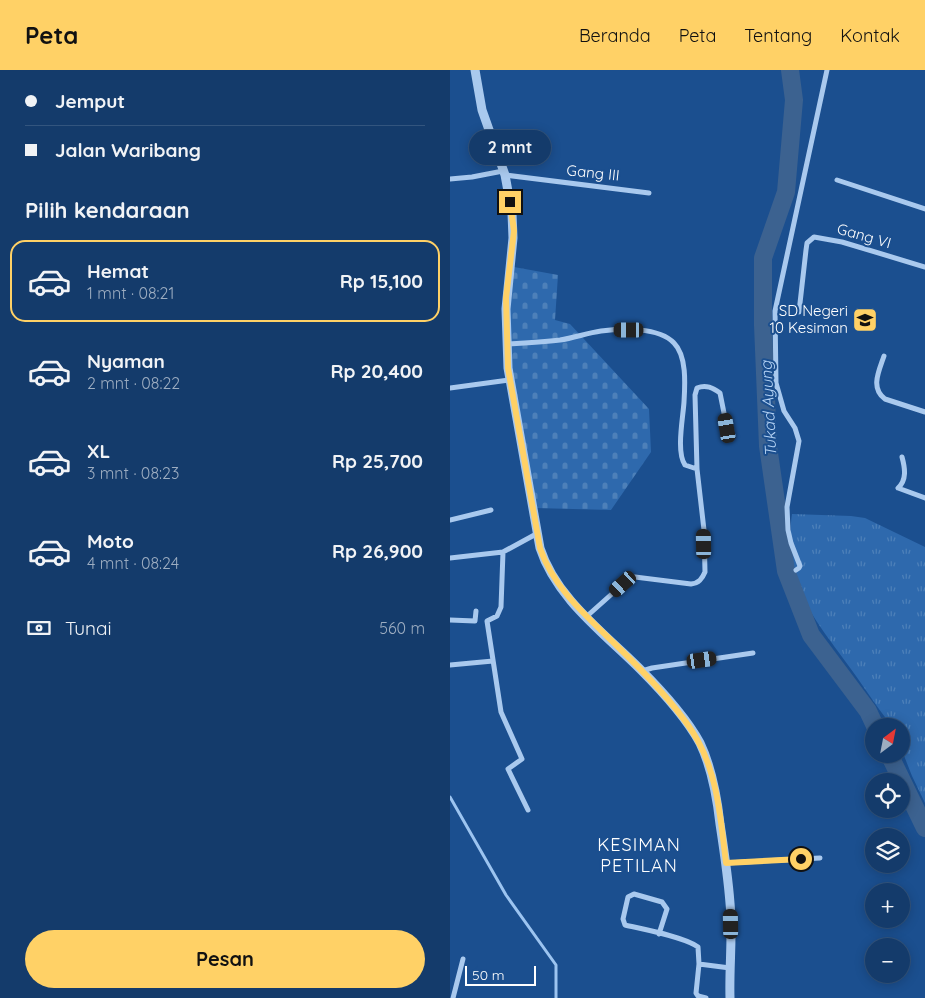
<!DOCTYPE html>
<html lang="id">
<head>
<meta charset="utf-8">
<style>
	body { margin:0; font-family:Quicksand,sans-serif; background:#214673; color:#f1f3f6; height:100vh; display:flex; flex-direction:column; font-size:19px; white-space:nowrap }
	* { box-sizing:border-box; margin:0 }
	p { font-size:16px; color:#9dadc1 }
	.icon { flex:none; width:28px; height:28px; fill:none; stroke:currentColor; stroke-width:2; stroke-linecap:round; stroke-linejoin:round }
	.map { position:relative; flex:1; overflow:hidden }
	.sheet { display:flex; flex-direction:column; background:#143b6b; width:450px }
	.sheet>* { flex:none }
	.banner { display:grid; align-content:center; height:110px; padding:0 25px; background:#143b6b }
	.needle { width:32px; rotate:32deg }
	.tools { position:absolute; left:415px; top:648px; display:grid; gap:10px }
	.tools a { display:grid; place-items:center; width:45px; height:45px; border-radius:50%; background:#143b6b; box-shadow:0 2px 12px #0003,0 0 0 1px #33557e; font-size:25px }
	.scale { position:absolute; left:15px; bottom:12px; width:71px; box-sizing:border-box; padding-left:5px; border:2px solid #fff; border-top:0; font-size:14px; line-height:18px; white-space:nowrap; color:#fff; -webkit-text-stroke:4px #1b4f8f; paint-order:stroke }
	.end { position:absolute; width:22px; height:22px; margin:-11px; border:6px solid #ffd166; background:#111; box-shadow:0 0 0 2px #111 }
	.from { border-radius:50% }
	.bubble { position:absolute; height:35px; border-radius:18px; background:#143b6b; box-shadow:0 2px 12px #0003,0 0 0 1px #33557e; font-size:16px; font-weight:700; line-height:35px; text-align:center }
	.car { position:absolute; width:15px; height:30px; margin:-15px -8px; border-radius:6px; box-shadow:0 0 4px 1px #0007; background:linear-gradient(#222 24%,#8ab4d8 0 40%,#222 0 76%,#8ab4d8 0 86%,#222 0) }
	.banner b { display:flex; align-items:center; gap:18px; height:48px; font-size:19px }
	.banner b+b { border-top:1px solid #33557e }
	.banner i { width:12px; height:12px; background:#f1f3f6 }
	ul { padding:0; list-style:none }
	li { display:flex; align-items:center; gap:15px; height:82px; margin:0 10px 8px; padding:0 15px; border:2px solid transparent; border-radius:15px }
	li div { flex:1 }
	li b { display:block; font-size:19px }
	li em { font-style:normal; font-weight:700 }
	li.on { border-color:#ffd166 }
	li>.icon { width:45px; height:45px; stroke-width:1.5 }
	h2 { padding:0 25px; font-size:22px; line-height:60px }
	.pay { display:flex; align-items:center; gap:12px; height:55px; padding:0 25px; font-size:19px }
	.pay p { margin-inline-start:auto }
	.button { display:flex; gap:10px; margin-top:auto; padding:10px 25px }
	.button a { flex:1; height:58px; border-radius:30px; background:#ffd166; color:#111; font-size:20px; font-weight:700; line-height:58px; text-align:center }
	header { display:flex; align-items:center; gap:30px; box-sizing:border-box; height:70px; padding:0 25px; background:#ffd166; color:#111 }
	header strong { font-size:24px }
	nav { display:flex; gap:28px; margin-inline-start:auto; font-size:18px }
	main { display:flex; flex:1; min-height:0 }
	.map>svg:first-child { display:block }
	.grass { fill:url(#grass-tufts) }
	.cemetery { fill:url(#cemetery-stones) }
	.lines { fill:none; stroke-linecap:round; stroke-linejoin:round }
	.stream { stroke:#9cc4f0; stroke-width:3 }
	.river { stroke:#3c6290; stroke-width:18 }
	.minor { stroke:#a9c9ee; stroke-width:5 }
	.tertiary { stroke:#a9c9ee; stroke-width:9 }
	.route { stroke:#ffd166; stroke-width:6 }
	.labels { text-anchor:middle; stroke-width:4; stroke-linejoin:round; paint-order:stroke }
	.street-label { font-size:15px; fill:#fff; stroke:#1b4f8f }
	.poi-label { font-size:15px; fill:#fff; stroke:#1b4f8f; text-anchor:end }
	.water-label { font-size:16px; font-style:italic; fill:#b5d3f5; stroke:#1b4f8f }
	.quarter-label { font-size:18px; letter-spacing:1px; fill:#fff; stroke:#1b4f8f }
</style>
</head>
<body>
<header>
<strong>Peta</strong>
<nav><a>Beranda</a><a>Peta</a><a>Tentang</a><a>Kontak</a></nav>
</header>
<main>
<section class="sheet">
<div class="banner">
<b><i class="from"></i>Jemput</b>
<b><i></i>Jalan Waribang</b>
</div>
<h2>Pilih kendaraan</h2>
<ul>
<li class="on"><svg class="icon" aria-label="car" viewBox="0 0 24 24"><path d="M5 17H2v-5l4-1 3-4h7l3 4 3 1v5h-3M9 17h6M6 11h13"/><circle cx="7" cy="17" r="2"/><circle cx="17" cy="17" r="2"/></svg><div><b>Hemat</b><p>1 mnt · 08:21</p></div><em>Rp 15,100</em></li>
<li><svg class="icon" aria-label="car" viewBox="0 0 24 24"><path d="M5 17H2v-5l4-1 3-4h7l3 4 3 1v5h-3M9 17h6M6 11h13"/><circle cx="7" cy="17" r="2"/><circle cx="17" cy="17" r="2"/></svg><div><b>Nyaman</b><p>2 mnt · 08:22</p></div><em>Rp 20,400</em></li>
<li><svg class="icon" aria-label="car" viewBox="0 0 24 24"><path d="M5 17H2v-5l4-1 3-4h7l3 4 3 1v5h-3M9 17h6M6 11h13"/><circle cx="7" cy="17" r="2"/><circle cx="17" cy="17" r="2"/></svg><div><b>XL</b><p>3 mnt · 08:23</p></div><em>Rp 25,700</em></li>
<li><svg class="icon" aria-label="car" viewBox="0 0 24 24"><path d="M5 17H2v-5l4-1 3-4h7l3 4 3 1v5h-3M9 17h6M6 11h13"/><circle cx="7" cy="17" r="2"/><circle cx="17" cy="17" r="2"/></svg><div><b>Moto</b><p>4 mnt · 08:24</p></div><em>Rp 26,900</em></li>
</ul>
<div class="pay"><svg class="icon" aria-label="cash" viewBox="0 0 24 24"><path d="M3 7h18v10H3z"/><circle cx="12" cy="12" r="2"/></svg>Tunai<p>560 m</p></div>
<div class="button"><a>Pesan</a></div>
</section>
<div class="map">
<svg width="475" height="928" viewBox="0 0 475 928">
	<defs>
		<pattern id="grass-tufts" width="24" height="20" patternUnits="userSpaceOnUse" patternTransform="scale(1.25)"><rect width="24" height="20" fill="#2e69ad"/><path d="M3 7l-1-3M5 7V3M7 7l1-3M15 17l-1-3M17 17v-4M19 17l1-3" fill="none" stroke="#4d80b9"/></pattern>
		<pattern id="cemetery-stones" width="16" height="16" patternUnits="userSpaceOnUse" patternTransform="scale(1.25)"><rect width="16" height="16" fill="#2e69ad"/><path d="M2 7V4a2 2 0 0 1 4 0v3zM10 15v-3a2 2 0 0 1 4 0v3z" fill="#4d80b9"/></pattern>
	</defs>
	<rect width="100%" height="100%" fill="#1b4f8f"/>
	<!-- grass -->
	<path class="grass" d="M342 444 401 446 415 448 475 477V733L462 706 451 678V656H442C425 635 411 612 395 591 367 552 345 528 341 478 341 466 340 456 342 444Z"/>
	<!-- cemetery -->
	<path class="cemetery" d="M64 197 108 205 105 250 120 254 199 339 201 382 161 440 85 438 62 310 59 231Z"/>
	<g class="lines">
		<!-- stream -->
		<path class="stream" d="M0 727 56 825 106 895V928"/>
		<!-- river -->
		<path class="river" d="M340 0 344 30 336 122 313 188V255L318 376 336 501 361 565 418 641 425 656
			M439 684 475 758"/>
		<!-- minor -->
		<path class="minor" d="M55 105 199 123
			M0 109 22 107 53 101
			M387 110 475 139
			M349 242 356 180 357 173 364 167 392 172 475 197
			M57 274C75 273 93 272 110 270 124 268 137 263 151 261 171 258 209 257 224 273 237 286 235 315 234 332 233 348 226 382 235 395L247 399
			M434 286C429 301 420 318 435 329L475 342
			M0 318 59 310
			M452 387C455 398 457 410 448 418L475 428
			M0 450 41 440
			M53 482 51 537 47 546 37 551 51 642 72 689 58 699 78 740
			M0 488 53 482 88 463
			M346 500 349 498 350 496 341 473 338 460 337 437 349 371 345 358 334 341 326 313 325 241 377 0
			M136 547 173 514 185 507 241 514C249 513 252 509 255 502L254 460 247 399 245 325 247 318C256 314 263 318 270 323L277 358
			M0 550 25 551 26 541
			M0 595 43 591
			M192 601 202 598 303 583
			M276 793 370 788
			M209 864 217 839 212 832 184 824 178 827 173 849 175 855C192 859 235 867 248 877L249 894 246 923 248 926 256 928
			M249 894 280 898
			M3 928 13 889"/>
		<!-- tertiary -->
		<path class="tertiary" d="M25 0 32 40 55 105 62 143 63 168 56 239 58 298 90 478C106 528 154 563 190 599 210 619 237 649 250 673 262 698 267 727 270 754 274 780 278 807 280 833 283 864 279 897 280 928"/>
	</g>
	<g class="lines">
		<!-- route -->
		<path class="route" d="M60 132 64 161 56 228 58 298 90 478C103 517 135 545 164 573 191 599 230 638 248 671 268 707 271 753 276 793L351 789"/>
	</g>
	<!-- icons -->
	<defs>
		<symbol id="school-square" viewBox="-11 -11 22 22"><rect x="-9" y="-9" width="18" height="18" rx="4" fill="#ffd166" stroke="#1b4f8f"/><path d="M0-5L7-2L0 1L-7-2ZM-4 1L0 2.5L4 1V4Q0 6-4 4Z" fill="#111"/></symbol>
	</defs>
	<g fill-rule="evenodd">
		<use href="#school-square" x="401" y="236" width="28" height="28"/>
	</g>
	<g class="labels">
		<!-- street labels -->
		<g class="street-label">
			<text transform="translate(143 103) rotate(6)" y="5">Gang III</text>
			<text transform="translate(414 166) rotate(16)" y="5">Gang VI</text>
		</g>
		<!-- poi labels -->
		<g class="poi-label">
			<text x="398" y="246">SD Negeri<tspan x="398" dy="17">10 Kesiman</tspan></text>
		</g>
		<!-- water labels -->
		<g class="water-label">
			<text transform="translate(318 339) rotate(-93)" y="6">Tukad Ayung</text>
		</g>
		<!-- quarter labels -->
		<g class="quarter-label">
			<text x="189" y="781">KESIMAN<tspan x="189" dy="21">PETILAN</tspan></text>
		</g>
	</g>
</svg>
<div class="tools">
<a><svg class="needle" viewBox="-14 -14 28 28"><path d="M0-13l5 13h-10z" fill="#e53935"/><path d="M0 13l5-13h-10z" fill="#9dadc1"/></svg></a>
<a><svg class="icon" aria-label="locate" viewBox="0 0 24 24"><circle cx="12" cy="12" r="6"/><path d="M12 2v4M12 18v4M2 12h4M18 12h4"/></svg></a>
<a><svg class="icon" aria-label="layers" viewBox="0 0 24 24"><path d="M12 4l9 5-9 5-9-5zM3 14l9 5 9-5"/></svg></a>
<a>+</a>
<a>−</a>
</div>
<div class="scale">50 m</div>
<i class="end from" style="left:351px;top:789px"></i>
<i class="end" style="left:60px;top:132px"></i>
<div class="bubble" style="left:19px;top:60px;width:82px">2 mnt</div>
<i class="car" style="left:179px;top:260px;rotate:270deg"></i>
<i class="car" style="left:277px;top:358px;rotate:350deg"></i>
<i class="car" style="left:254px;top:474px;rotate:359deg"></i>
<i class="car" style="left:173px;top:514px;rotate:228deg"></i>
<i class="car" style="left:252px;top:590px;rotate:82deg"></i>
<i class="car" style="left:281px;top:854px;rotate:359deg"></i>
</div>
</main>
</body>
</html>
